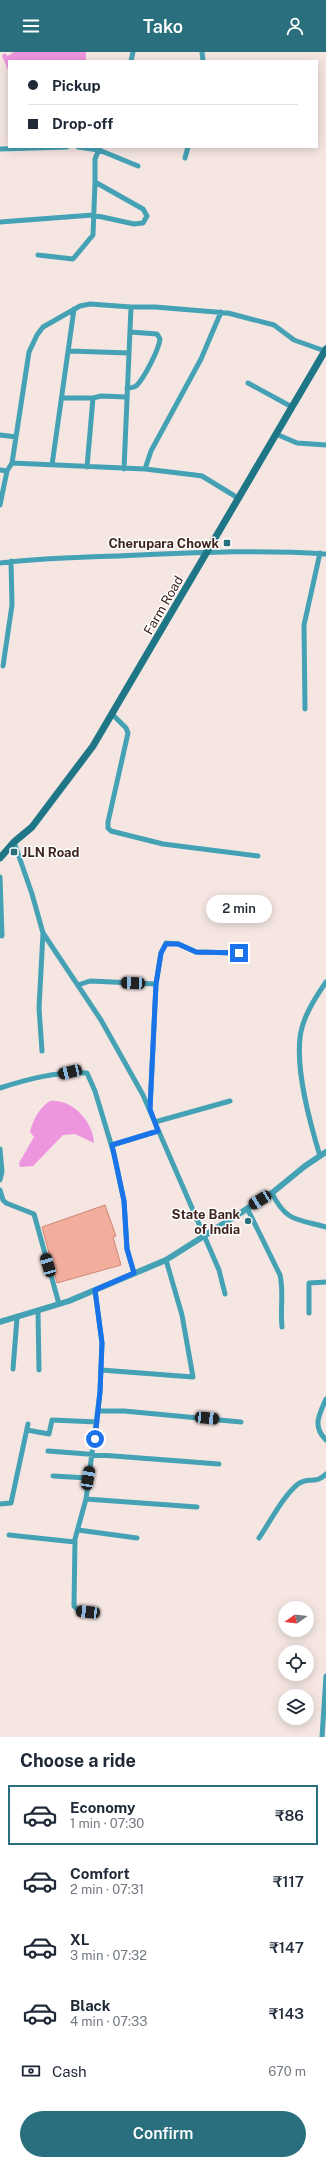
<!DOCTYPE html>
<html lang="en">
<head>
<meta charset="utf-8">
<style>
	body { margin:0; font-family:"Public Sans",sans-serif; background:#f6f6f7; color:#1f2937; height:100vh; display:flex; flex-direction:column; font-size:15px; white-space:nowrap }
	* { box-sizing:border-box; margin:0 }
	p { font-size:13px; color:#747a83 }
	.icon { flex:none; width:22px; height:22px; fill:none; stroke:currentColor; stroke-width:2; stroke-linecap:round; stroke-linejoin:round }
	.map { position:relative; height:1685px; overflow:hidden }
	.side { display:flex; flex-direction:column; background:#fff; flex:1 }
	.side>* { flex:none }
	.top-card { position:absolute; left:8px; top:8px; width:310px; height:88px; border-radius:0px; box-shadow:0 2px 10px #0003; display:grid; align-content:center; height:88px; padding:0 20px; background:#fff }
	.needle { width:26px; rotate:255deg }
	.tools { position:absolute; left:278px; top:1549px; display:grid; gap:8px }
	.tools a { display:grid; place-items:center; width:36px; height:36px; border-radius:50%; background:#fff; box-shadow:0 2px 10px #0003; font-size:20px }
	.end { position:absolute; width:18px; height:18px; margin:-9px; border:5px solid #1a73e8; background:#fff; box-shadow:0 0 0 2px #fff }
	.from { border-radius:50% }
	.bubble { position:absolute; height:28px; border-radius:14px; background:#fff; box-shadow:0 2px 10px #0003; font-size:13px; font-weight:600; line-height:28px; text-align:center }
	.car { position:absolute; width:12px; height:24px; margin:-12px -6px; border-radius:5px; box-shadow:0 0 3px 1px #0007; background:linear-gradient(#222 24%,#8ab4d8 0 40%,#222 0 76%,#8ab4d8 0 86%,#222 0) }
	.top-card b { display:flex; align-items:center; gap:14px; height:38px; font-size:15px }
	.top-card b+b { border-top:1px solid #e0e1e3 }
	.top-card i { width:10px; height:10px; background:#1f2937 }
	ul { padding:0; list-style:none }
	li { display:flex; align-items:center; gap:12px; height:60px; margin:0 8px 6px; padding:0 12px; border:2px solid transparent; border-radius:0px }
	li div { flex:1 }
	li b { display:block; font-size:15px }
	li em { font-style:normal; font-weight:600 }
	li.active { border-color:#296f7d }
	li>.icon { width:36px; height:36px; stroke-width:1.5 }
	h2 { padding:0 20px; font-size:18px; line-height:48px }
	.pay { display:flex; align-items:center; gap:10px; height:44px; padding:0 20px; font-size:15px }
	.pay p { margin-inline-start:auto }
	.action { display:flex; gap:8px; margin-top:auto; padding:8px 20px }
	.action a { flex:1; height:46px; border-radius:24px; background:#296f7d; color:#fff; font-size:16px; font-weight:600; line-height:46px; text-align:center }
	header { display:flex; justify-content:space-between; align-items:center; height:52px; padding:0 20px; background:#296f7d; color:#fff; font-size:18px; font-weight:600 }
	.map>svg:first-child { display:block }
	.water { fill:#ee95df }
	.building { fill:#f2ad9d; stroke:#ce8878 }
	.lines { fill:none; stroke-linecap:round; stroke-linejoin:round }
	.minor { stroke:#45a2b5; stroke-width:5 }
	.tertiary { stroke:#45a2b5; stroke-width:6 }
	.secondary { stroke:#1f7686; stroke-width:7 }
	.route { stroke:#1a73e8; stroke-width:5 }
	.poi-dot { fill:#296f7d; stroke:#fff; stroke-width:1.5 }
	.labels { text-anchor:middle; stroke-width:3; stroke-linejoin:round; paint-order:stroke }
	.poi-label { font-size:13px; font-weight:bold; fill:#40241e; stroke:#fff; text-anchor:end }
	.street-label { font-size:13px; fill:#40241e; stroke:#fff }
</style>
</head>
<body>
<header><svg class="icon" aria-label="menu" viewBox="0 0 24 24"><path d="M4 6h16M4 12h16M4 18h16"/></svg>Tako<svg class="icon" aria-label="person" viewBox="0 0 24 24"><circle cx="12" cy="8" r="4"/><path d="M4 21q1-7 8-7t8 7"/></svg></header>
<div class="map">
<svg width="326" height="1685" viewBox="0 0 326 1685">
	<rect width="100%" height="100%" fill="#f5e6e2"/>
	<!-- water -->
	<path class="water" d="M14 0H86V9H9V20L2 4 4 1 8 4Z
		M50 1049C72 1047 93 1069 94 1091L75 1082 63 1083 33 1114 20 1115 19 1111 34 1085 30 1080C33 1068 39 1056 50 1049Z"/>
	<!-- building -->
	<path class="building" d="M105 1153 116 1184 113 1185 121 1213 57 1231 42 1175Z"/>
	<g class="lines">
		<!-- minor -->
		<path class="minor" d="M202 0 203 9
			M131 9 133 0
			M78 95 99 98 138 114
			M0 97 67 95
			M185 106 188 95
			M0 170 93 163 134 172 143 171 147 164 143 157 95 130V107L100 95
			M38 203 73 207 93 183 95 130
			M69 299 129 301
			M248 331 292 355
			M127 336C130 336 133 336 136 334 144 327 159 297 160 287L157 282 130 280
			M62 346H93
			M276 382 297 391 326 393
			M0 383 16 385
			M12 411 145 417 195 423 202 424 238 446
			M52 413 74 257
			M87 415 93 346 101 344 126 345
			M124 417 131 255
			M145 417 151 399 201 307 221 260
			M0 418 7 419 12 411 29 300 37 283 43 275 80 254 90 252 131 255H155L228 261 274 273 294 288 325 299
			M0 453 7 419
			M0 511C39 506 79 505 119 504 188 501 257 497 326 502
			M3 614 12 553 11 509
			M305 657 304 573 320 501
			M112 662 126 676 128 681 108 770V776L111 779 163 792 258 804
			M14 790 32 842 43 881 101 968 143 1043 219 1218 225 1242
			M0 825 2 884
			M156 932 161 901 166 891 179 892 196 900 239 901
			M78 933 90 929 156 932 150 1056
			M42 999 39 956 43 881
			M0 1036C28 1027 58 1019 87 1021L95 1039 114 1102 124 1149 127 1197 134 1221
			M155 1070 230 1049
			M112 1093 158 1079
			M0 1097 2 1120 0 1128
			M320 1104C310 1071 296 1021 300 986 302 966 315 946 326 930
			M0 1138 3 1148 6 1151 34 1162 59 1252
			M272 1141C286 1170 297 1167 326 1175
			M247 1156 280 1223C284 1240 280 1257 282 1275
			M95 1238 102 1291 100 1340 86 1447 75 1487 74 1554 79 1559 97 1561
			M38 1259 39 1318
			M309 1261V1231L326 1230
			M13 1317 17 1266
			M101 1318 193 1325 182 1263 166 1208
			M326 1347C319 1363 312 1374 326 1388
			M98 1359H124L241 1370
			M27 1378 49 1382 52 1368 97 1370
			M48 1399 219 1412
			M53 1424 88 1426
			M86 1447 197 1455
			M0 1452 11 1451 28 1372
			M78 1478 137 1486
			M9 1483 75 1490
			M259 1486C270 1470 283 1444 298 1432 308 1424 315 1433 326 1422
			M322 1685 326 1624"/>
		<!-- tertiary -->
		<path class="tertiary" d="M0 1270 69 1249 166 1208 272 1141 305 1114 326 1100"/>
		<!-- secondary -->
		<path class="secondary" d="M0 806 14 790 32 775 93 694 326 297"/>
	</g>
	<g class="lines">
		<!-- route -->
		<path class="route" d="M95 1387 100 1340 102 1291 95 1238 134 1221 127 1197 124 1149 112 1093 158 1079 150 1057 156 932 161 901 166 892H178L196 900 239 901"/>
	</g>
	<!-- markers -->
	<g class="poi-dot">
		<rect x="223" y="487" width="8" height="8" rx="2"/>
		<rect x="10" y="796" width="8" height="8" rx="2"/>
		<circle cx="248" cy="1169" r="4"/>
	</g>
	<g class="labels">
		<!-- poi labels -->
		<g class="poi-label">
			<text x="219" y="496">Cherupara Chowk</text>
			<text x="22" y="805" text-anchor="start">JLN Road</text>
			<text x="240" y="1167">State Bank<tspan x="240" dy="15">of India</tspan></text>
		</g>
		<!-- street labels -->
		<g class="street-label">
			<text transform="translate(163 553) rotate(-60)" y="5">Farm Road</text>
		</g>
	</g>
</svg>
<div class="tools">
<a><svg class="needle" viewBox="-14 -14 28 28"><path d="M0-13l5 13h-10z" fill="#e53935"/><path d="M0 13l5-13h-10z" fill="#747a83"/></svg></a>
<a><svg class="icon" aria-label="locate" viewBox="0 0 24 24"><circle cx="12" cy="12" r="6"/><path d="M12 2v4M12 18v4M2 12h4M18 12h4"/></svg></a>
<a><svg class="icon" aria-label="layers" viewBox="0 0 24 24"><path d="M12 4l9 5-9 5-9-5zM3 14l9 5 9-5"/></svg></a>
</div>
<i class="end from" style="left:95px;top:1387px"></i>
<i class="end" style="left:239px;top:901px"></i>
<div class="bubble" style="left:206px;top:843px;width:66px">2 min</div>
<i class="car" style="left:133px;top:931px;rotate:272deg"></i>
<i class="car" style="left:70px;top:1020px;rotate:257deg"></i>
<i class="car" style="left:260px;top:1148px;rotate:238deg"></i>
<i class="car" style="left:48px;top:1213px;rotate:344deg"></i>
<i class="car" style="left:207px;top:1366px;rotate:95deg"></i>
<i class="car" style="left:88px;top:1426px;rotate:10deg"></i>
<i class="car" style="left:88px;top:1560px;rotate:276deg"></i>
<div class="top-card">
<b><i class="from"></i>Pickup</b>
<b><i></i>Drop-off</b>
</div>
</div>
<section class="side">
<h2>Choose a ride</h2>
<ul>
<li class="active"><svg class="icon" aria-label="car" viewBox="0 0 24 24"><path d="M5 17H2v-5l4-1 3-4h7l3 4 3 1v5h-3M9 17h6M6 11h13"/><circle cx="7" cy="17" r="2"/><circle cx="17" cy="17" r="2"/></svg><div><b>Economy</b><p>1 min · 07:30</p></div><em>₹86</em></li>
<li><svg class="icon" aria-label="car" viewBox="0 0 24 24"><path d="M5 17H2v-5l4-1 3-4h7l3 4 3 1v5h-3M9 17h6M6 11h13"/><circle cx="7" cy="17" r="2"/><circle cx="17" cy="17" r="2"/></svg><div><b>Comfort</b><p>2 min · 07:31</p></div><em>₹117</em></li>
<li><svg class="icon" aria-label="car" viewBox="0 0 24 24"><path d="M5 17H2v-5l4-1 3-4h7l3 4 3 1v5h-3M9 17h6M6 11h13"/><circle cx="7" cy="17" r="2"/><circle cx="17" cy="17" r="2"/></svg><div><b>XL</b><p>3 min · 07:32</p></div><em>₹147</em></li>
<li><svg class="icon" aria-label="car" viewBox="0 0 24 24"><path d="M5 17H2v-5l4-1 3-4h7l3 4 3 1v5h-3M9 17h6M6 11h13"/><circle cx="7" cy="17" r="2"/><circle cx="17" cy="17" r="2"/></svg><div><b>Black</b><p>4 min · 07:33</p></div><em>₹143</em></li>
</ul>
<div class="pay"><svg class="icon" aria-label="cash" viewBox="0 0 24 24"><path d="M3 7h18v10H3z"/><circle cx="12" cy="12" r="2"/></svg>Cash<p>670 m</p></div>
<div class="action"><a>Confirm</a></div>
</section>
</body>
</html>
